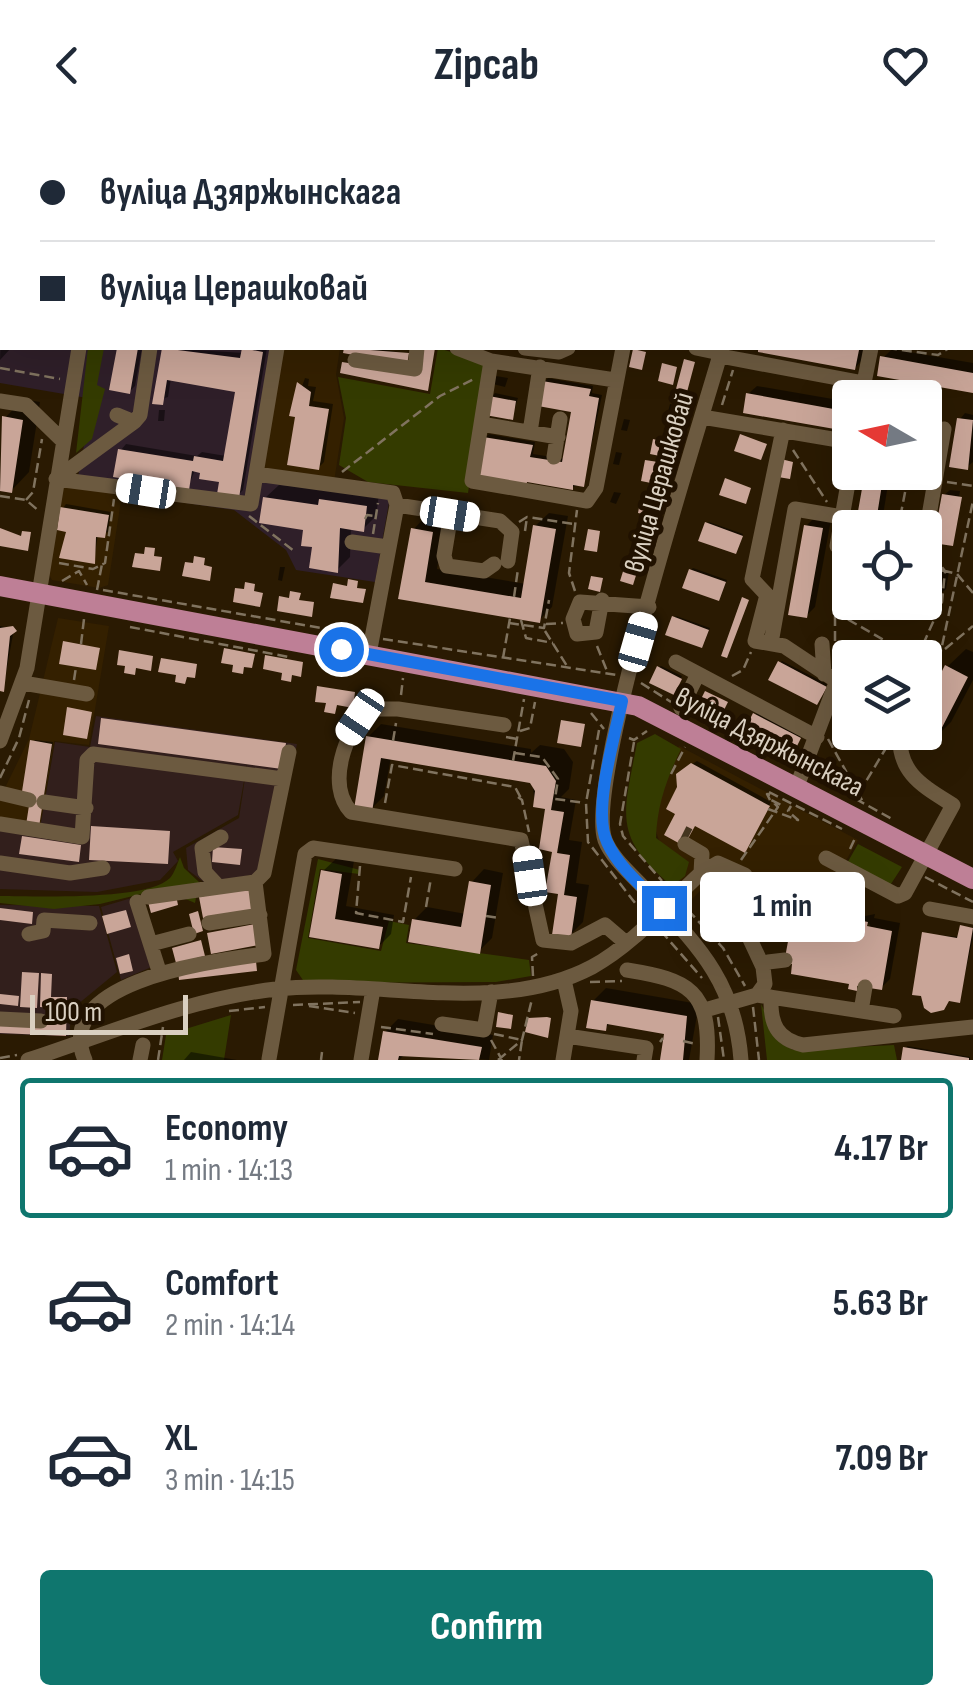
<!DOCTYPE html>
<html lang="en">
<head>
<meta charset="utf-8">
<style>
	body { margin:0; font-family:"Sofia Sans Condensed",sans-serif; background:#f2f2f3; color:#1f2937; height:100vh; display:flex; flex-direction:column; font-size:38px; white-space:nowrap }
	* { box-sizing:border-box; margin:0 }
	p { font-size:32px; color:#747a83 }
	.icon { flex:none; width:55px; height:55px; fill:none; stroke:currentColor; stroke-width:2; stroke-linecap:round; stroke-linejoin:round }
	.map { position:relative; height:930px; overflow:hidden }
	.details { display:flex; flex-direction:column; background:#fff; flex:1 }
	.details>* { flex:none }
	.banner { position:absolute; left:0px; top:0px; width:975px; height:220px; box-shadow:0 10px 40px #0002; display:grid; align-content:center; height:220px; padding:0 40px; background:#fff }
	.needle { width:65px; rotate:279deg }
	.tools { position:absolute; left:832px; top:250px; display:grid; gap:20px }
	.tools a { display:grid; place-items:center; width:110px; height:110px; border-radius:10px; background:#fff; box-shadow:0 10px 40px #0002; font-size:50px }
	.scale { position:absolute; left:30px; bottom:25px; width:158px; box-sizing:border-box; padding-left:10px; border:5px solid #dad0c1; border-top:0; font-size:28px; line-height:35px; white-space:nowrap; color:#dad0c1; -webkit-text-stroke:8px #201100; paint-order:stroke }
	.end { position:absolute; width:45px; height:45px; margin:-22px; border:12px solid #1a73e8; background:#fff; box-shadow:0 0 0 5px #fff }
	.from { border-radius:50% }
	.bubble { position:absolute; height:70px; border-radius:10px; background:#fff; box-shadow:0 10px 40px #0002; font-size:32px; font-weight:700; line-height:70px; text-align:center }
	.car { position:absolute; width:30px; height:60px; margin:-30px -15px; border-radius:12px; box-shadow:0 0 8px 2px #0007; background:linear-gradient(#fff 24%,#345 0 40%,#fff 0 76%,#345 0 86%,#fff 0) }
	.banner b { display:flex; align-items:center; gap:35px; height:95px; font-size:38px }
	.banner b+b { border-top:2px solid #e0e1e3 }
	.banner i { width:25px; height:25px; background:#1f2937 }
	ul { padding:18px 0 0; list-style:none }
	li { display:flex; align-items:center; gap:30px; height:140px; margin:0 20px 15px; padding:0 20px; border:5px solid transparent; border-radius:10px }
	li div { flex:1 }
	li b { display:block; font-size:38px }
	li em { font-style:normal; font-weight:700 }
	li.on { border-color:#0f766e }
	li>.icon { width:90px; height:90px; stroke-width:1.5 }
	.primary-button { display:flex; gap:20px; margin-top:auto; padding:20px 40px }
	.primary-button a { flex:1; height:115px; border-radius:10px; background:#0f766e; color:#fff; font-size:40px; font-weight:700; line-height:115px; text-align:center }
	header { display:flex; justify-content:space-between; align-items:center; height:130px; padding:0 40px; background:#fff; font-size:45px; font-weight:700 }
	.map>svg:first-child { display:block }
	.built { fill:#342000 }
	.industrial { fill:#321f1c }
	.education { fill:#2f1f29 }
	.green { fill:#343b00 }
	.shadow { fill:#0007; fill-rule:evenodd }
	.building { fill:#c9a598 }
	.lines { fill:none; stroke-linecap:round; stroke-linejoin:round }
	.minor-tunnel { stroke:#44351f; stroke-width:15; stroke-dasharray:15 8; stroke-linecap:butt }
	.path { stroke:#80735f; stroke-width:2.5; stroke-dasharray:10 5; stroke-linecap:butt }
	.minor { stroke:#6c5a40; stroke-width:15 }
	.major { stroke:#be7f96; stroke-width:20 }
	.route { stroke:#1a73e8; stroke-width:12 }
	.labels { text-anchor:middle; stroke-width:10; stroke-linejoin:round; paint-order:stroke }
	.street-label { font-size:28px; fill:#dad0c1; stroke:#201100 }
</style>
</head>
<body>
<header><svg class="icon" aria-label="back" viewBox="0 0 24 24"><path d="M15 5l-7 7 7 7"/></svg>Zipcab<svg class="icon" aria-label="heart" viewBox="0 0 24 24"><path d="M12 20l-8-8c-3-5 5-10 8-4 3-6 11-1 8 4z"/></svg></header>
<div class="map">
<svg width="973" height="930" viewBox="0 0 973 930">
	<rect width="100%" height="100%" fill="#2a1a02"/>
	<!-- built -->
	<path class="built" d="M281 218H340L336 244 344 288 333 358 260 345Z
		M62 355 122 364 108 455 99 458 52 450 48 443Z
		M58 488 109 496 89 615 54 611 40 698 0 693V668L29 609Z
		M679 616 858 710 817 780 783 789 720 754 715 746 690 771 672 750 651 686Z"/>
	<!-- industrial -->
	<path class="industrial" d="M96 586 297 614 276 720 258 744 205 753 188 740 186 718 239 688 249 622 238 685 173 722 178 731 160 750 97 762 0 759V694L40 698 55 612 90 617Z
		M135 767 154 836 121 850 101 777Z
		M0 775 99 776 117 842 72 879 69 906 0 904Z"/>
	<!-- education -->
	<path class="education" d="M0 0 81 2H2V218H281L260 345 390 367 375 452 296 440 286 420 234 380 76 357 93 269 0 253Z"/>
	<!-- green -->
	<path class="green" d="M88 218H104L97 255 105 259 92 309 76 323Z
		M438 218 487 233 468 363 368 352 339 335 346 288 338 247 430 264Z
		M655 604 681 619C667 648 657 675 656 708L689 732 685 746 672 756C611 706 624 683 637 613Z
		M858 714 902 737 889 757 846 735Z
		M180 727 184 738 199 752 195 773 162 759 100 774 54 779 0 773V766C33 766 147 771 170 748 175 742 177 734 180 727Z
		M318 729 360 740 359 744 320 739 308 808 381 821 389 791 409 795 406 813 529 830 531 846 496 852 305 853 296 840Z
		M761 874 781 913 793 920 894 915 897 930H767Z
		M231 885 224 930H162L166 905Z"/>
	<!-- shadow -->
	<path class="shadow" d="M2 179V218H11L0 230Z
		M119 218H142L135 256 130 261 112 258Z
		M164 218 244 223 246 218H267L243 360 238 365 203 341 195 340 188 357 121 320 126 314 197 326 202 322 226 326 237 260 171 248 168 267 155 271Z
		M347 218H375L408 224 346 221Z
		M761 218H866L863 229 855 238Z
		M892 219 973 233V260L883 228Z
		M496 246 508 248 505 257 493 254Z
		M305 248 309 249 308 256 316 257 313 271 333 274 324 332 318 338 297 285 292 284Z
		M548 248 593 256 592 263 602 265 583 354 572 357 529 350 525 354 485 308 489 304 535 312 533 324 565 329 574 280 544 252Z
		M757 256 850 272V294L846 298 748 264Z
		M495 263 518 268 512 287 491 267Z
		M23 269 40 272 29 342 11 361 0 359 5 288Z
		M670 274 678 276 676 284 668 282Z
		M159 280H165L164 291H158Z
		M965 283 973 285V332L967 337 960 289Z
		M624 289 630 290 627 301 621 300Z
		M616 322 622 323 619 335 613 334Z
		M867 342H890L881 398H857Z
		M279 355 379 364 376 386 363 399 351 397 350 427 337 440 306 398 265 368Z
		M950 360 960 361 952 414 936 411 944 365Z
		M614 362 621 363 616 374 610 372Z
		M66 374 111 382 108 402 98 404 94 431 70 400 63 378Z
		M549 383 568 386 552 477 539 490 401 467 413 400 426 386 445 390 437 439 526 454 535 396Z
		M815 387 831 390 815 477 806 486V396Z
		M709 392 743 404 738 419 707 394Z
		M280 437H285L282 451 278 450Z
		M693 438 727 450 721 466 691 440Z
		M925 438 949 442 946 459 937 467 925 465Z
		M676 486 710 498 704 513 674 488Z
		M0 496 14 499 3 559 0 558Z
		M966 519 973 522V550L951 592 933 610 925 602V580L947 537Z
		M782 531 827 554 819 570 780 533Z
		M661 536 682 546 675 560 659 537Z
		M757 583 801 606 793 621 755 585Z
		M381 594 531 619V623L540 615 564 619 573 632 569 659 561 667 576 670 569 710 582 712 576 753 589 755 583 792 570 805 551 678 535 675 532 650 391 627 384 666 371 679 368 607Z
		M35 610 53 612 44 666 33 612Z
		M697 631 771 672 748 716 678 683 683 640Z
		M337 728 354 731 346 776 394 785 391 804 378 817 312 805 323 741Z
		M484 739 503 743 492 808 479 821 414 790 427 777 466 784 471 753Z
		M812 777 865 786 875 784 874 788 900 793 890 849 882 857 860 854 856 858 794 791ZM804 783 870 794 869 799 800 787Z
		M962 796 973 798V808L959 870 924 804 960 807Z
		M606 858 699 874 689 930H662L667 902 610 893 605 898 593 871Z
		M398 889 493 905 489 930 405 924 399 930H381L385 902Z
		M907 916 970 927V930H903Z
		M191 922 237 930H184Z"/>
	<!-- building -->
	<path class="building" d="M117 218H138L130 264 109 260Z
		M162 218 240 228 242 218 263 222 239 368 217 364 219 352 199 349 200 343 192 341 189 360 113 347 118 319 193 331 194 326 223 331 235 262 167 250 163 275 152 274Z
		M344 218 409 223 407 235 343 223Z
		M422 218H435L428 261 340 243 342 232 418 244Z
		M758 218H843L859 220 855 240 758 222Z
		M633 219 646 222 642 240 629 237Z
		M880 226 973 243V263L877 246Z
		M684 229 695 232 687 262 676 259Z
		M662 233 677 237 673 255 658 251Z
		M542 251 591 259 589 266 599 268 584 357 573 355V360L527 352 526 357 476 349 483 307 533 315 530 327 562 332 571 282 538 276Z
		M297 252 311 262 309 276 329 279 319 340 287 335 295 287 289 286Z
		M746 263 850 282 846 301 743 283Z
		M489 266 516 271 513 290 485 285Z
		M2 286 23 290 12 363 0 361Z
		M957 288 973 290 968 340 949 337Z
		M740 304 767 314 761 330 734 321Z
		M653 309 673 314 670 328 650 324Z
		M781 329 793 332 790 349 778 347Z
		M645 330 665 333 661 355 641 351Z
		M865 342H884L875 398H855Z
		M725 348 751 358 746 374 719 365Z
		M942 364 962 367 953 416 933 413Z
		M263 367 318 375 319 369 367 376 364 402 340 398 338 443 309 438 312 417 301 416 303 400 259 393Z
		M640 372 656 375 654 386 638 383Z
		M60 377 109 385 105 408 96 407 95 434 59 428 66 402 57 400Z
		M705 392 743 406 736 424 698 411Z
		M533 395 556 399 540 493 398 469 411 398 433 402 425 452 521 468Z
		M804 395 823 398 807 488 788 485Z
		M0 398 21 406 22 401 31 402 28 421 0 416Z
		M588 399 600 401 597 422 584 420Z
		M636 402 650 405 647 420 633 417Z
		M145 417 155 418 154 426 162 427 160 441 132 437 135 423 144 424Z
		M194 426 205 428 204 435 212 437 210 451 182 446 185 432 193 433Z
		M625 435 638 439 633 455 620 451Z
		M689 439 726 452 719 471 682 458Z
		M591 446 603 448 600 462 588 459Z
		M925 447 942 450 938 470 925 468Z
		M348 449 358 451 357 458 366 459 363 473 330 468 333 453 347 456Z
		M245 452 255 454 254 461 263 463 260 477 233 472 235 458 244 459Z
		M290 461 301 463 299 470 314 472 312 487 277 481 279 466 289 468Z
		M742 467 749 470 727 528 721 526Z
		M672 486 709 500 702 518 665 505Z
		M13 496 17 501 10 506 4 562 0 561V498Z
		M63 511 100 518 96 540 59 534Z
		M224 518 255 524 252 538 244 537 243 544 232 542 233 535 221 533Z
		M119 520 153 526 151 541 136 538 135 545 124 543 125 536 117 535Z
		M265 525 303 532 301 547 292 545 291 552 281 550 282 543 263 539Z
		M161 528 197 534 195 548 187 547 185 554 175 552 176 545 158 542Z
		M778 531 827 557 817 575 768 550Z
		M945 535 968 547 934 613 913 602H925V575Z
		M657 536 682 549 674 565 649 553Z
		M317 556 355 562 353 578 337 575 335 584 324 582 326 573 315 572Z
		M705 561 728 572 720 588 697 577Z
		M844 565 850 568V591L835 583Z
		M67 577 92 582 87 609 63 605Z
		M753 583 801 608 792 626 744 601Z
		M101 588 286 613 282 639 98 614Z
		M561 590 585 594 581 617 557 613Z
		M366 606 546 636 556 651 551 680 564 682 557 723 570 725 564 765 577 767 571 808 552 805 558 764 545 762 552 722 539 719 545 679 533 677 535 661 530 653 381 628 372 682 354 679Z
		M30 610 52 614 39 697 26 695 30 669 21 668Z
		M691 633 770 676 745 723 695 696 684 716 664 705 675 684 666 679 677 657 676 644Z
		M91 696 170 701 168 734 89 730Z
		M22 706 81 715 79 732 19 724Z
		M213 717 242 719 240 735 212 732Z
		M321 740 342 744 335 789 383 797 379 819 309 807Z
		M469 751 491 755 480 824 408 812 412 789 461 797Z
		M251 758 255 779 203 788 199 767Z
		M176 765 178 775 151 783 148 772Z
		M0 778 33 782 32 794 0 790Z
		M126 780 131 797 107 804 102 786Z
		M198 781 203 801 194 804 189 784Z
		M800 785 858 795V790L868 792 867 796 892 801 882 860 857 856V861L848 859 849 854 791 844 792 834 784 833 792 790 799 791Z
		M255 794 259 815 211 824 207 803Z
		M960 795 973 798 960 873 949 871 944 880 931 883 924 878 921 866 912 865 922 802 957 808Z
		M201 810 205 826 176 833 172 818Z
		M129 824 133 841 120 844 116 828Z
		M256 831 257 841 179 850 178 840Z
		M22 842 39 843 37 878 20 877Z
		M41 843 52 844 51 867H67L66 906 0 903V891L51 893 52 878 40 877Z
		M0 864 19 866 18 876 0 874Z
		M591 870 687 886 683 930H660L664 904 607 894 606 901 586 898Z
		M498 882 513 885 511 899 496 897Z
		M547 887 551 888 548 908 525 902 528 888Z
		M383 901 482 917 479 930 399 926 398 930H378Z
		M903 917 969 928V930H901Z"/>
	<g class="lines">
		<!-- minor-tunnel -->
		<path class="minor-tunnel" d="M683 703 689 706"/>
		<!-- path -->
		<path class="path" d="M100 0 101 2
			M401 0 416 2
			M716 0 718 2
			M897 0 899 2
			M438 2 441 0
			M592 2V0
			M638 2 639 0
			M804 2 805 0
			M910 2 913 0
			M887 218 938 225 949 218
			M0 238 60 249
			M722 275 733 240
			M793 320 827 372
			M342 342 440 266 474 249
			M947 352 973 356
			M0 366 26 370 39 381
			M26 370 33 362 42 309
			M249 386 294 421
			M365 389 367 385 374 386
			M519 392 527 387 573 394
			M890 398 901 383 909 342
			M525 401 527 387
			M373 404 378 373
			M59 433 93 439 105 433 114 369
			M925 438 945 441 928 419
			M62 451 79 441 87 455
			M97 460 102 434
			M103 460 361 505
			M575 461 569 443 577 380
			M514 467 518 439
			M835 482 915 528
			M521 490 526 508 553 513
			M509 493 544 498 549 470
			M546 494 563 493
			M130 497 289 527
			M545 501 567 536
			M383 509 617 545
			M835 511V429
			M81 514 84 489
			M597 516 607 541
			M945 519 973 496
			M503 528 510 488
			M917 528 942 472 945 441 957 444 973 463
			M939 530 973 371
			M732 546 743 540 751 522
			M74 550 76 537
			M641 553 671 572
			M401 565 403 548
			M591 583 604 599
			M691 583 791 634
			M599 600 586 673 588 712 642 782
			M520 601 530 598 535 572
			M506 607 517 609
			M629 608 634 610 647 601
			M828 609 863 672
			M393 611 396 593
			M634 612 620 694 623 706 662 751
			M515 623 542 627 558 649 555 669 585 673
			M513 631 524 569
			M671 644 685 617
			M816 647 892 689
			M0 648 19 608 29 570
			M769 662 842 699
			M859 663 886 618
			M518 667 522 670 529 702
			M770 670 767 664 774 666
			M385 673 392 635 515 657 522 670
			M768 679 798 690 788 681 791 676
			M850 719 856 706
			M741 730 778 677 771 670 781 675 783 672
			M360 736 356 783 403 792 411 747
			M925 747 973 772
			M426 777 431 748
			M818 777 857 787
			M688 780 723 818 745 856
			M486 786 499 788
			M661 801 702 848
			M533 846 532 827 539 823
			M590 852 622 851
			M293 875 360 872
			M309 876 355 883
			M753 877 759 930
			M229 881 265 877
			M718 887 724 930
			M381 897 433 904
			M494 904 522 910 519 930
			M491 910 502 930
			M683 911 696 914
			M660 912 663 908
			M0 928 17 925
			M158 930 163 897
			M321 930 322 922
			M498 930 522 910 532 869"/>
		<!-- minor -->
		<path class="minor" d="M71 0 73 2
			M143 0 159 2
			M359 0 373 2
			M519 0 536 2
			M456 2V0
			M766 2 767 0
			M789 2 790 0
			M828 2V0
			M871 2 872 0
			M934 2V0
			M457 218 491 231
			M525 218 559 222 568 218
			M696 218 720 223
			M722 218C700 296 584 654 605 710 612 728 630 743 643 757 695 813 735 849 741 930
			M720 226 864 253
			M355 230 415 239 417 218
			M615 250 491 231 472 351 587 371 596 358 623 218
			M863 259 908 268
			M861 268 871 218
			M0 271 26 275 63 311
			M702 287 850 312
			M134 292 140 285 150 218
			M481 294 558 307
			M783 300 752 449 767 465 755 511 784 516 850 560
			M530 302 540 237
			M554 327 560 289
			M256 344 393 363 397 375
			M56 349 251 374 277 218
			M56 349 134 292 117 285
			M451 384 444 426 447 436 484 441 494 434
			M925 409 944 299
			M352 412 388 417
			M850 419 837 416 850 342
			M602 470 596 502 577 504 573 489 580 472 649 477
			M771 513 795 379 842 387
			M822 514 824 544
			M369 524 397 375 500 391 512 402 508 431
			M676 532 817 607
			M925 544 929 536
			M23 553 87 564
			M681 578 698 544
			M504 595 398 579H369C345 601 326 655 351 682L521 710 543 810 571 813 605 795 626 813
			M0 611 27 538 79 218
			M797 656 836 553
			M0 663 29 670
			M44 672 86 678
			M0 694 82 707 87 630 93 624 283 649
			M685 714 702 724 701 743
			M826 728 898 766 905 763 953 675C923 656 897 643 900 602
			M0 733 70 743 103 738
			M701 743 718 733 745 745
			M219 757 205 742 202 718 221 707
			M148 767 255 752 264 743 289 622
			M137 772 159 841
			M930 779 973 787
			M742 792 763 837
			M209 793 260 785
			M29 804 43 801 44 790 90 793
			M151 814 189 804
			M627 840C689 850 711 860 707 930
			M757 865 894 886
			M771 867C770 894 777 909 803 915L973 897
			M705 880 757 865 765 854 763 837 768 832 785 830
			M861 881 865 857
			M0 889 41 891
			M442 894 484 900 491 862
			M567 906 646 918 644 930
			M269 929 305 724 313 718 455 739
			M28 930C114 902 184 870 276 859 378 848 497 887 592 837 634 814 666 775 701 743L742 792 790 798
			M85 930C51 850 215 831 264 824L255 752
			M140 930 143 915
			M361 930 373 859
			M563 930 571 881 564 850"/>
		<!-- major -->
		<path class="major" d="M0 456 638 576 973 749"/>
	</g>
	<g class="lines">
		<!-- route -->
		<path class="route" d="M341 519 622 571C615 606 592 681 607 712 618 737 645 759 664 778"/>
	</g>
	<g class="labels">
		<!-- street labels -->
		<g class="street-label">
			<text transform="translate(658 352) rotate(-74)" y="10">вуліца Церашковай</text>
			<text transform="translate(770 611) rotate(27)" y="10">вуліца Дзяржынскага</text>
		</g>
	</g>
</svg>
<div class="tools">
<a><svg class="needle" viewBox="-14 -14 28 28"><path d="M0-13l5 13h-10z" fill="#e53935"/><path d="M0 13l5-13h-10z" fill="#747a83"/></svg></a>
<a><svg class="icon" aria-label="locate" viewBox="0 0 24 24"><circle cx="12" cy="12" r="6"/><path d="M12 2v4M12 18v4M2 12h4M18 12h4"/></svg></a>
<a><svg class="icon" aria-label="layers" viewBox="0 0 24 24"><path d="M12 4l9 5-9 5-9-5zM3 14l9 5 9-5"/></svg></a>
</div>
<div class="scale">100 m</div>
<i class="end from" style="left:341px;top:519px"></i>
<i class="end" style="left:664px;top:778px"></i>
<div class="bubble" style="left:700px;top:742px;width:165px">1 min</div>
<i class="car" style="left:146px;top:361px;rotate:279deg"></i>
<i class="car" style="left:450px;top:384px;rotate:99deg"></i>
<i class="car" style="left:638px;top:512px;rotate:16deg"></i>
<i class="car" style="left:360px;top:587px;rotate:214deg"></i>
<i class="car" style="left:530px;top:746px;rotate:352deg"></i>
<div class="banner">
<b><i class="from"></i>вуліца Дзяржынскага</b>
<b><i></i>вуліца Церашковай</b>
</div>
</div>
<section class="details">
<ul>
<li class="on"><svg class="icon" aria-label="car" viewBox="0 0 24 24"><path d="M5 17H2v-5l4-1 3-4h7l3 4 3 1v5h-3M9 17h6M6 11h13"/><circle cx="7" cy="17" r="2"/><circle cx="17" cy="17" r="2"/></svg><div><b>Economy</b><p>1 min · 14:13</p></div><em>4.17 Br</em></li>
<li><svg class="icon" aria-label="car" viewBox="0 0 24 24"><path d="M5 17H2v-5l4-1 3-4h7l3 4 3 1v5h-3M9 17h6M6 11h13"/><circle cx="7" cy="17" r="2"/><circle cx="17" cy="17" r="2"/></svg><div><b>Comfort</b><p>2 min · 14:14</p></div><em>5.63 Br</em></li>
<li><svg class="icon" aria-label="car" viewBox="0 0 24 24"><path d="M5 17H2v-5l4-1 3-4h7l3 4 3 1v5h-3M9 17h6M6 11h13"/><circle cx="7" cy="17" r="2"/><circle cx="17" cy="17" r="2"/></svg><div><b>XL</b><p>3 min · 14:15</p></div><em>7.09 Br</em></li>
</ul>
<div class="primary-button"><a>Confirm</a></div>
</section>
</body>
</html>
